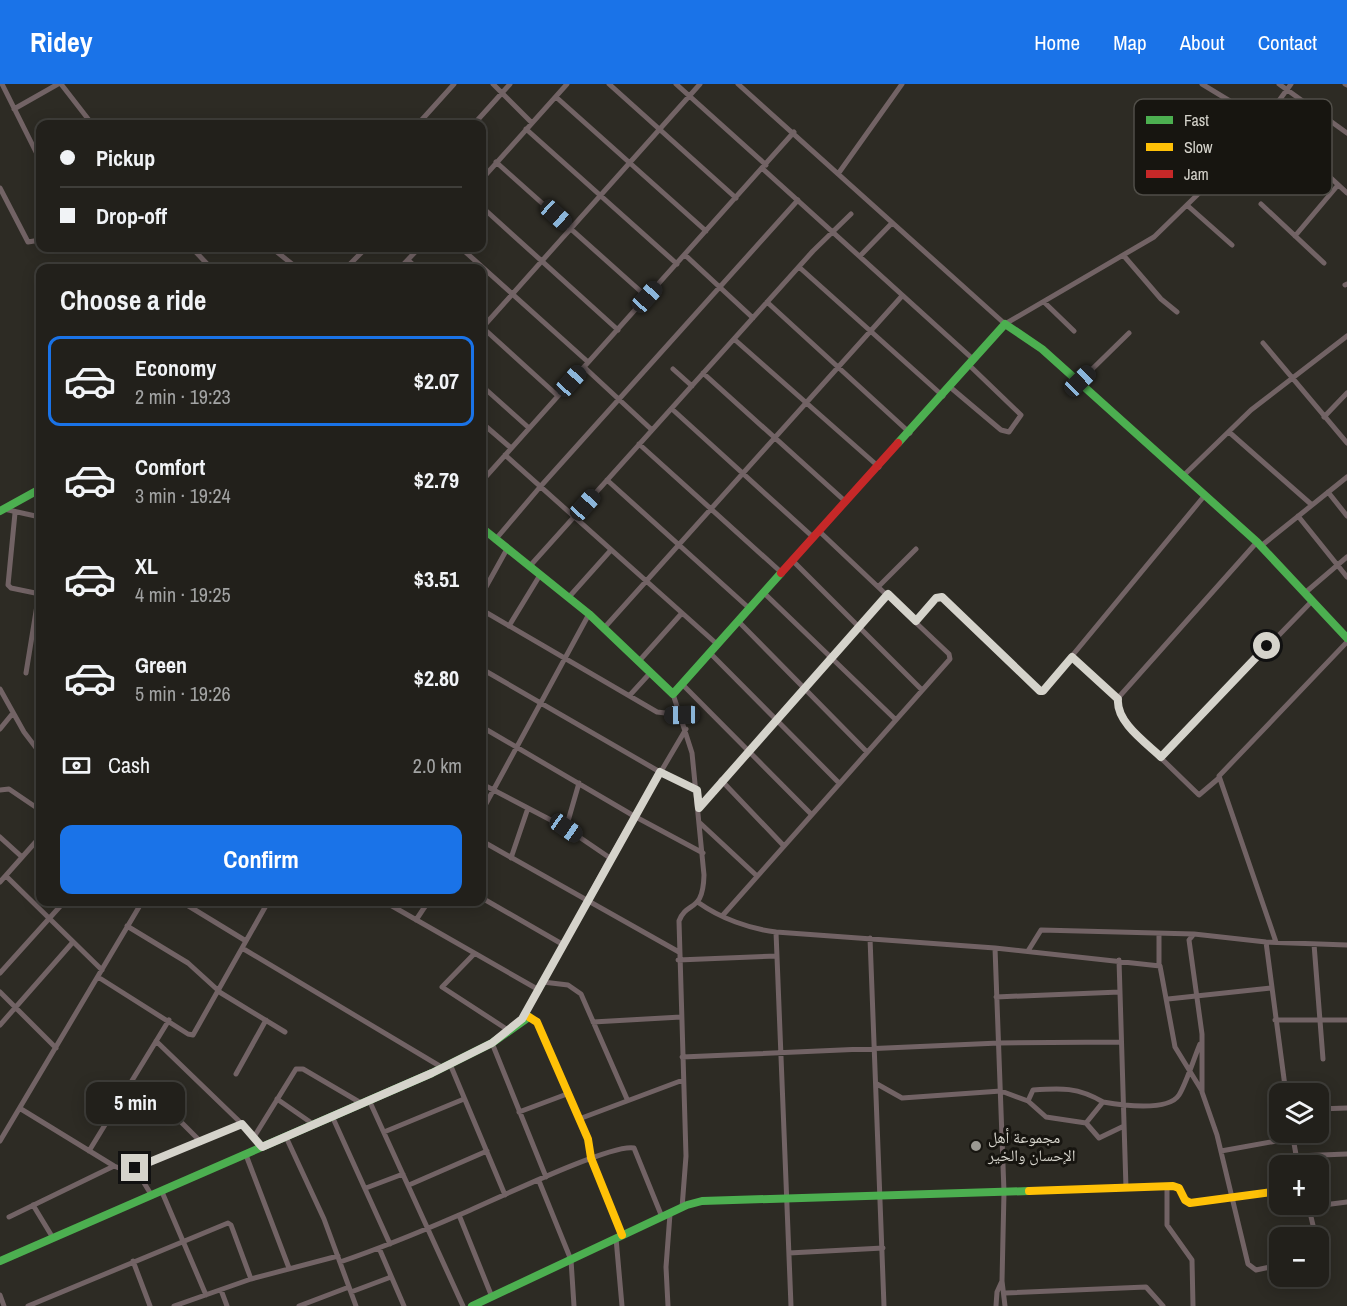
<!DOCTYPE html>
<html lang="en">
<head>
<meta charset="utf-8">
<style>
	body { margin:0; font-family:"Archivo Narrow","Noto Naskh Arabic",sans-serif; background:#2a2824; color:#f1f3f6; height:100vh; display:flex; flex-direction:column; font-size:22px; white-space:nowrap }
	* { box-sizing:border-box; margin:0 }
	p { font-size:20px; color:#a2a3a3 }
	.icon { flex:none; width:33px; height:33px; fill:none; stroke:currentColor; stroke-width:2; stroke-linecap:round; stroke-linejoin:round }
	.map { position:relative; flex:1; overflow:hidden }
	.panel { position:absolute; left:36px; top:180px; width:450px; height:642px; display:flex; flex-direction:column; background:#22201b; border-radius:12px; box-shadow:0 3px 15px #0003,0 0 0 2px #3f3e3a }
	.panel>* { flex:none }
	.top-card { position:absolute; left:36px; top:36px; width:450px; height:132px; border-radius:12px; box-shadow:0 3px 15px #0003,0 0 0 2px #3f3e3a; display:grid; align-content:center; height:132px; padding:0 24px; background:#22201b }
	.buttons { position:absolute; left:1269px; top:999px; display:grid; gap:12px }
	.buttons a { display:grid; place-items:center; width:60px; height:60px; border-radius:12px; background:#22201b; box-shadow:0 3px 15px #0003,0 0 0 2px #3f3e3a; font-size:30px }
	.end { position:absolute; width:27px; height:27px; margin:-14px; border:8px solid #d5d3cb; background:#111; box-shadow:0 0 0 3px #111 }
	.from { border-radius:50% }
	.bubble { position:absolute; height:42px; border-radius:12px; background:#22201b; box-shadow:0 3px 15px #0003,0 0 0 2px #3f3e3a; font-size:20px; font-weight:700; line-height:42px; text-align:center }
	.car { position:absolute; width:18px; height:36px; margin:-18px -9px; border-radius:8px; box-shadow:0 0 4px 2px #0007; background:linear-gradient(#222 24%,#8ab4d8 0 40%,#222 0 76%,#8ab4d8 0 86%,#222 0) }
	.top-card b { display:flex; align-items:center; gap:21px; height:57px; font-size:22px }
	.top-card b+b { border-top:2px solid #3f3e3a }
	.top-card i { width:15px; height:15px; background:#f1f3f6 }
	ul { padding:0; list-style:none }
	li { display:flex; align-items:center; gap:18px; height:90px; margin:0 12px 9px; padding:0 12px; border:3px solid transparent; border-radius:12px }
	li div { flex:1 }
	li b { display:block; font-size:22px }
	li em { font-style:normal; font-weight:700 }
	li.active { border-color:#1a73e8 }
	li>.icon { width:54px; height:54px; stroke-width:1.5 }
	h2 { padding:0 24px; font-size:27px; line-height:72px }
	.pay { display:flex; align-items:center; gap:15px; height:66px; padding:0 24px; font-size:22px }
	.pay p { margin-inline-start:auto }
	.cta { display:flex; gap:12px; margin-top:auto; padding:12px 24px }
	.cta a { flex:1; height:69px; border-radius:12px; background:#1a73e8; color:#fff; font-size:24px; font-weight:700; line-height:69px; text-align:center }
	header { display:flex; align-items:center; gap:36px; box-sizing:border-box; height:84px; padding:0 30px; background:#1a73e8; color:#fff }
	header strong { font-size:28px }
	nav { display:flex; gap:33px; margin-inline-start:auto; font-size:21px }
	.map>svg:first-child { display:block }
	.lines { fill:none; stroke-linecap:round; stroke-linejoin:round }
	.street { stroke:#726365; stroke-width:5 }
	.fast { stroke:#4caf50; stroke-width:8 }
	.slow { stroke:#ffc107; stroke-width:8 }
	.jam { stroke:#c62828; stroke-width:8 }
	.route { stroke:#d5d3cb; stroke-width:8 }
	.poi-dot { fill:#9a9891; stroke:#171510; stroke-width:2 }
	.labels { text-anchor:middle; stroke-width:6; stroke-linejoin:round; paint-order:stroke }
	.poi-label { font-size:16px; fill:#d5d3cb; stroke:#171510; text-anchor:start }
	.key { fill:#171510; stroke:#504e48; stroke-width:1.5 }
	.key-label { font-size:16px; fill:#d5d3cb }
</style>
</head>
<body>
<header>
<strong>Ridey</strong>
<nav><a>Home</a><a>Map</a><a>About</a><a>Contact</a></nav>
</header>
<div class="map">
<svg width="1347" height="1222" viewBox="0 0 1347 1222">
	<rect width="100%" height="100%" fill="#2d2b24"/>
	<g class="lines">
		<!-- street -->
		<path class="street" d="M2 0 40 76
			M61 0 92 40
			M493 0 532 39
			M609 0 736 114
			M676 0 766 81
			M738 0 1005 240 1154 153 1270 40
			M1202 0 1281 48 1347 109
			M1279 0 1347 49
			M1345 0 1347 1
			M556 13 706 147
			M14 25 58 0
			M1265 36 1291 0
			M418 40 454 0
			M474 40 510 0
			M526 45 677 180
			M1182 49 1219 91
			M496 78 647 213
			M763 85 974 276
			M838 90 902 0
			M482 95 567 0
			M0 104 28 158 40 156
			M1261 120 1324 179
			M1188 122 1232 161
			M482 123 618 246
			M1295 152 1338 101
			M192 164 211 184
			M272 164 297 184
			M461 164 588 278
			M685 171 753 234
			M860 172 892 139
			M1124 172 1161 215 1177 228
			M408 176 417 184
			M799 183 943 312
			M346 184 366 164
			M400 184 419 164
			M1345 201 1347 200
			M767 218 910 349
			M1044 218 1074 247
			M482 243 558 312
			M482 244 700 0
			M734 255 879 383
			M1263 259 1347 359
			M584 283 652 346
			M673 285 692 302
			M703 289 846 418
			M1080 297 1129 249
			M482 302 529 344
			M950 303 1001 346 1009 348 1021 331 969 281
			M672 325 814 454
			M1324 333 1347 309
			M482 339 511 364
			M1229 348 1312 421
			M639 360 782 489
			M505 371 718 561
			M1183 392 1251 326 1347 252
			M607 396 750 525
			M482 397 794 48
			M1328 408 1347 432
			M4 425 40 433
			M15 429 8 501 11 504 40 510
			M1298 432 1347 493
			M495 456 540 403 798 116
			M1261 462 1347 393
			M793 477 922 606
			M529 483 813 167 851 130
			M879 502 916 465
			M1306 508 1347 473
			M764 509 896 636
			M482 510 507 465
			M569 513 611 466
			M482 526 657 628 682 631
			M916 537 936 514 942 513 1038 606 1043 607 1205 411
			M739 538 867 668
			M509 542 540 491
			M605 543 902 212
			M711 570 839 699
			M1072 573 1118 614V624L1133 647 1199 711 1219 694
			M640 576 682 529
			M482 585 660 688 697 706
			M26 589 39 509
			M683 601 811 730
			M0 605 24 648 40 669
			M673 610 692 669 704 791C703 830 687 816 679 837L686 1072 682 1124
			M630 611 651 588
			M1118 614 1257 458
			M482 643 634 732 703 769
			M0 645 13 629
			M1161 673 1313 516
			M721 696 783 761
			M482 700 566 744 610 774
			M0 706 9 705 40 726
			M699 724 888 510
			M482 727 589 530
			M700 739 757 792
			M566 744 579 699
			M0 753 22 773
			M482 757 679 868
			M511 774 528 724
			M6 792 102 886
			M0 798 40 753
			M482 814 562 860
			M182 818 246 857
			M385 818 539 906 522 935
			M699 819C720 834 750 845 776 848L791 1222
			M723 831 950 575 949 570 820 448
			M416 836 428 818
			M127 842 188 879 221 909 285 948
			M776 848 995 864 1004 1108 1002 1197 1005 1222
			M1159 850V881
			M870 854 884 1222
			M1266 858 1286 1010
			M1276 858 1219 692 1347 558
			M1314 860 1323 975
			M242 864 443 984
			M995 864 1160 882 1175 963 1202 1007
			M1028 867 1041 846 1194 850
			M474 870 442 903 508 946
			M678 876 777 872
			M1119 876 1126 1104
			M0 889 64 818
			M98 893 188 950 193 951 268 818
			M543 898 568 901 581 910 627 1015
			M539 906 610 774 686 645
			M0 908 56 964
			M996 913 1120 908
			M1168 915 1271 904
			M1275 936H1347
			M593 938 681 933
			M0 941 73 858
			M156 957 242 1040 262 1063
			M492 959 546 1093
			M682 973 999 959 1121 958
			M450 980 505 1111
			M236 990 266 936
			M877 1000 902 1014 1001 1007 1028 1017 1046 1033 1086 1039 1099 1054 1124 1042
			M130 1001 173 1030 200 1057
			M277 1015 313 1040
			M369 1016 463 1222
			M1028 1017 1033 1006C1061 1004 1078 1003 1103 1018
			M21 1025 114 1082 124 1086 135 1084 242 1040
			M1318 1025 1347 1024
			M519 1028 567 1010
			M332 1032 390 1160
			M579 1035 683 996
			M1086 1039 1103 1018C1120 1021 1168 1028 1179 1011 1186 1000 1194 974 1200 960
			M384 1048 464 1015
			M1292 1048 1298 1082
			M254 1053 296 985H303L361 1019
			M286 1053 324 1135 356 1222
			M0 1057 142 818
			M89 1067 169 936
			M1221 1067 1293 1054
			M246 1071 289 1184
			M1296 1072 1347 1070
			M135 1084 152 1112
			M539 1097 571 1176 574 1222
			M409 1101 487 1067
			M1167 1102V1141L1192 1176 1193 1222
			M366 1104 403 1090
			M162 1108 206 1211
			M1308 1120 1316 1154
			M33 1121 53 1154
			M1308 1123 1347 1118
			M459 1131 492 1213
			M9 1133 114 1082
			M616 1154 622 1222
			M379 1164 404 1222
			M789 1169 883 1164
			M133 1177 150 1222
			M340 1178C381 1164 420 1148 459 1131 488 1119 611 1059 634 1064L662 1133
			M1280 1181 1256 1186 1248 1180 1217 1051 1202 1008V950L1189 856 1194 850 1266 858 1347 861
			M221 1206 227 1222
			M351 1208 391 1193
			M1005 1209 1146 1203 1163 1222
			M0 1211 4 1222
			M28 1222 228 1139 231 1141 251 1195
			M174 1222 251 1195 338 1172
			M299 1222 349 1203
			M668 1222 666 1183 670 1130
			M996 1222 997 1208 1002 1197"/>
		<!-- fast -->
		<path class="fast" d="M898 359 1005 240 1042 265 1257 458 1347 554
			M0 427 40 405
			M482 444 589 530 673 610 781 489
			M0 1177 432 989 492 959 529 933
			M472 1222 687 1121 702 1117 1029 1107"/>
		<!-- slow -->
		<path class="slow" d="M529 933 537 938 588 1055 591 1074 622 1151
			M1029 1107 1173 1102 1179 1104 1185 1116 1190 1119 1280 1107"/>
		<!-- jam -->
		<path class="jam" d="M781 489 898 359"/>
	</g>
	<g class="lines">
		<!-- route -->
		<path class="route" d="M135 1084 242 1040 262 1063 432 989 492 959 522 935 660 688 697 706 699 724 888 510 916 537 936 514 942 513 1040 607H1043L1072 573 1118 615C1116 638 1145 658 1161 673L1267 562"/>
	</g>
	<!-- markers -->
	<circle class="poi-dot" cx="976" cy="1062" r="6"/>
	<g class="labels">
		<!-- poi labels -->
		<g class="poi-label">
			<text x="988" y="1059">مجموعة أهل<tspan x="988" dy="18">الإحسان والخير</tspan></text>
		</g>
	</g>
	<!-- legend -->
	<rect x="1134" y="15" width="198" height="96" rx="9" class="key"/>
	<rect x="1146" y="32" width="27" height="8" fill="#4caf50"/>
	<rect x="1146" y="59" width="27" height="8" fill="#ffc107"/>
	<rect x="1146" y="86" width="27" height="8" fill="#c62828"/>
	<g class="key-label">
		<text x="1184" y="42">Fast</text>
		<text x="1184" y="69">Slow</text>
		<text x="1184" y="96">Jam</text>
	</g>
</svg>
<div class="buttons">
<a><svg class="icon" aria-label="layers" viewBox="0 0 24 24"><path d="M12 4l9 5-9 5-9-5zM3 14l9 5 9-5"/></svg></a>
<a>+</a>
<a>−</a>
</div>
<i class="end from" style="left:1267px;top:562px"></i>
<i class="end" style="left:135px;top:1084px"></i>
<div class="bubble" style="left:86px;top:998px;width:99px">5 min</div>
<i class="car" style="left:556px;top:131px;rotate:132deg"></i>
<i class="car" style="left:647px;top:213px;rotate:42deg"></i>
<i class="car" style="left:571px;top:297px;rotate:42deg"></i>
<i class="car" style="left:1080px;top:297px;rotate:46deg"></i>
<i class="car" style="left:585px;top:421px;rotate:42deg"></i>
<i class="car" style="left:682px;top:631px;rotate:269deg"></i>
<i class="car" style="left:566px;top:744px;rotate:125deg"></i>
<div class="top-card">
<b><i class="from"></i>Pickup</b>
<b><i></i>Drop-off</b>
</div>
<section class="panel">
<h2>Choose a ride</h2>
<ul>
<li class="active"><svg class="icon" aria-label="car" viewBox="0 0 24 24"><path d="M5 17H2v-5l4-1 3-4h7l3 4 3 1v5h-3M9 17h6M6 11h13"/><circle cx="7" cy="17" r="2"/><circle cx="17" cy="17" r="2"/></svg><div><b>Economy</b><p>2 min · 19:23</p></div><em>$2.07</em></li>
<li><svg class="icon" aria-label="car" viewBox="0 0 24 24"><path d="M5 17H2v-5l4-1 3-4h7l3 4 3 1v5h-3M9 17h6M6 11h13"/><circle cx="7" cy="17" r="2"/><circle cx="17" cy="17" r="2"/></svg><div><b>Comfort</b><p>3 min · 19:24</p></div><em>$2.79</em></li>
<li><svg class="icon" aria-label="car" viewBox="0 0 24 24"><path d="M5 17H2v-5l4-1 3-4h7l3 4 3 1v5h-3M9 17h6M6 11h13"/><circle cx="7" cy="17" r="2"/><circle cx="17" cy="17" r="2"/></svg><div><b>XL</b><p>4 min · 19:25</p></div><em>$3.51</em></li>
<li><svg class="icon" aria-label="car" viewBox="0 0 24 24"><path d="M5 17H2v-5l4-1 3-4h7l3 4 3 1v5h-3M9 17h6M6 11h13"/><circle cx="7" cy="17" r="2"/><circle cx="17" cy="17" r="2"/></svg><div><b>Green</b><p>5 min · 19:26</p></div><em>$2.80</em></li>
</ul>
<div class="pay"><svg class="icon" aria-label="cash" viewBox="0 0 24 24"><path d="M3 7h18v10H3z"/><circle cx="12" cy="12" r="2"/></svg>Cash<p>2.0 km</p></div>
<div class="cta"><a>Confirm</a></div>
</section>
</div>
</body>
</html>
